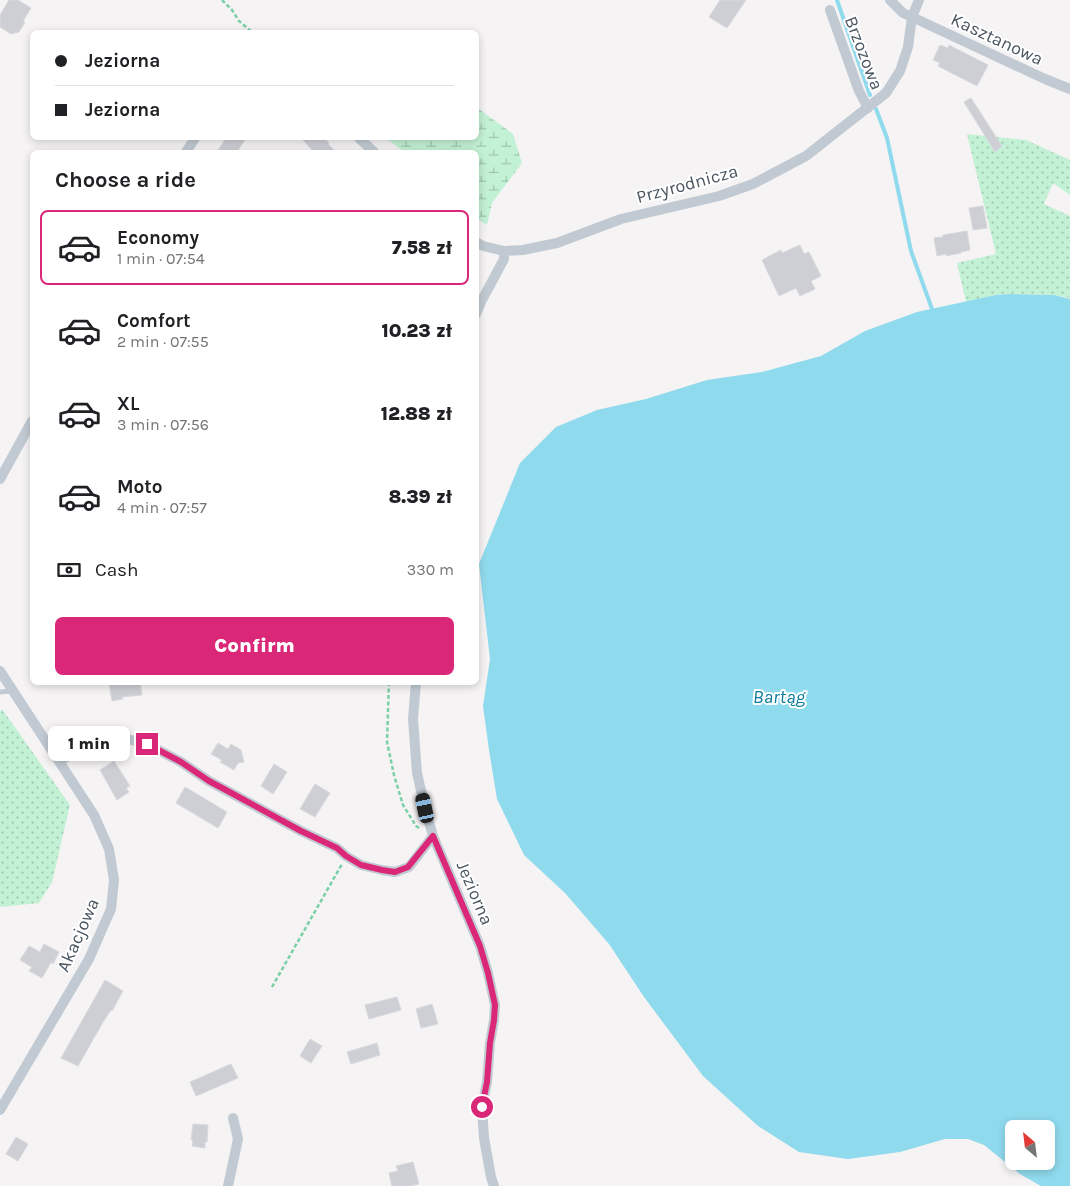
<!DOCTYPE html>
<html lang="en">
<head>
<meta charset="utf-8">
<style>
	body { margin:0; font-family:Karla,sans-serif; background:#f2f2f2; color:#202124; height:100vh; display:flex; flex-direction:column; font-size:19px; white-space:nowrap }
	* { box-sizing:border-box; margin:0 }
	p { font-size:16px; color:#757577 }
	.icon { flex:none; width:28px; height:28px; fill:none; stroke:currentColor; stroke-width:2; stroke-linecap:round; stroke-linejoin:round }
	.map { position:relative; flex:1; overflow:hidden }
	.details { position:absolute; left:30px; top:150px; width:449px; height:535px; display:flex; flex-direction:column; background:#fff; border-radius:8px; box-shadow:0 2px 8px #0003 }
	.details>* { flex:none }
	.top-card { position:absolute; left:30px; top:30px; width:449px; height:110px; border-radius:8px; box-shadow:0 2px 8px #0003; display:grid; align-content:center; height:110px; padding:0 25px; background:#fff }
	.needle { width:32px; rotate:332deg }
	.tools { position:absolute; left:1005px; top:1120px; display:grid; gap:10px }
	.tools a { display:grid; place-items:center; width:50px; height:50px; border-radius:8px; background:#fff; box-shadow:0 2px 8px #0003; font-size:25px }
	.end { position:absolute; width:22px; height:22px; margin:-11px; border:6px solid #db2777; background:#fff; box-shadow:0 0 0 2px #fff }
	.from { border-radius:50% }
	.bubble { position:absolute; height:35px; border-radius:8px; background:#fff; box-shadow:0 2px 8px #0003; font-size:16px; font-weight:800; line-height:35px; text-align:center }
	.car { position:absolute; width:15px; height:30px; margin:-15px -8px; border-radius:6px; box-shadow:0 0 4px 1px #0007; background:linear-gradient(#222 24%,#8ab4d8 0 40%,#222 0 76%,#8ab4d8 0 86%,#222 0) }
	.top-card b { display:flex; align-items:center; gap:18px; height:48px; font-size:19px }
	.top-card b+b { border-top:1px solid #e0e0e0 }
	.top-card i { width:12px; height:12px; background:#202124 }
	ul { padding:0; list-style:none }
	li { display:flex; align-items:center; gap:15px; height:75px; margin:0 10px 8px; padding:0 15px; border:2px solid transparent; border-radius:8px }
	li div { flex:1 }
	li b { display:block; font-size:19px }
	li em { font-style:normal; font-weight:800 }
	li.on { border-color:#db2777 }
	li>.icon { width:45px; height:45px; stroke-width:1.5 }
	h2 { padding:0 25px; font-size:22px; line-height:60px }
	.pay { display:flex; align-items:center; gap:12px; height:55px; padding:0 25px; font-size:19px }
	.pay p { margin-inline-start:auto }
	.action { display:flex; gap:10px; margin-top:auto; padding:10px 25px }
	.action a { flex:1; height:58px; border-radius:8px; background:#db2777; color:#fff; font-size:20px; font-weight:800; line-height:58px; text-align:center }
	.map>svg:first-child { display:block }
	.grass { fill:url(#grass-dots) }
	.wetland { fill:url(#wetland-marsh) }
	.water { fill:#90daee; fill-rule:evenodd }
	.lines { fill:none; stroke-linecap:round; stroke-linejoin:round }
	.stream { stroke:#90daee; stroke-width:4 }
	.building { fill:#cdcfd5; stroke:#d7d9de }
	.path { stroke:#7ad0a6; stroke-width:2.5; stroke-dasharray:4 2.5; stroke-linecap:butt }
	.service { stroke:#c1cad2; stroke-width:5 }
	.minor { stroke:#c1cad2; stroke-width:10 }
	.route { stroke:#db2777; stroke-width:6 }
	.labels { text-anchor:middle; stroke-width:4; stroke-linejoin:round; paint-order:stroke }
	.street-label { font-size:18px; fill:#4a5661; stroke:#fff }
	.water-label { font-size:19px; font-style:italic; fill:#0c7c9b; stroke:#fff }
</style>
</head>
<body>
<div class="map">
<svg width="1070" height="1186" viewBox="0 0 1070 1186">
	<defs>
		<pattern id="grass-dots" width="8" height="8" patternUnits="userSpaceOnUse" patternTransform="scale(1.25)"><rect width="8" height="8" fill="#c3f1d5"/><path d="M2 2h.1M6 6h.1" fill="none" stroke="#a0c6b0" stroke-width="1.8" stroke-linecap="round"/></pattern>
		<pattern id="wetland-marsh" width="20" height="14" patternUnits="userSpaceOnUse" patternTransform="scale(1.25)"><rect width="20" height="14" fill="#c3f1d5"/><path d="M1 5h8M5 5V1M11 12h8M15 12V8" fill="none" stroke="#a0c6b0"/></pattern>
	</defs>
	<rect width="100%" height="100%" fill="#f5f3f3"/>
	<!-- grass -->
	<path class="grass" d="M967 134 1026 140 1070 160V195L1053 183 1044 204 1070 216V298L1054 295 1009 294 996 295 966 302 957 263 996 254Z
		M2 709 70 805 52 882 39 903 0 907V712Z"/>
	<!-- wetland -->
	<path class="wetland" d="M476 107 513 134 522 163 492 203 487 225 476 218V152H404L386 138H476Z"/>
	<!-- water -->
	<path class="water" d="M1009 294 1054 295 1070 299V1186H1041L1020 1174 984 1145 968 1139H945L900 1152 848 1159 799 1152 758 1126 703 1076 644 997 609 944 565 893 524 855 497 799 489 750 483 706 490 659 479 564 520 463 556 427 597 410 646 399 707 380 762 372 821 356 865 331 917 312 996 295ZM1014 1129H1046V1161H1014Z"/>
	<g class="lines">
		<!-- stream -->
		<path class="stream" d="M837 0 870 95
			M876 109 887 138 911 251 932 309"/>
	</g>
	<!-- building -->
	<path class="building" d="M9 0H18L31 8 23 21 25 22 19 32 11 34 0 27V15Z
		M720 0H746L727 28 709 17Z
		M940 45 948 48 949 45 988 65 977 86 938 66 940 63 933 60Z
		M971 98 1002 146 995 152 964 102Z
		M226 138H246L237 152H217Z
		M301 138H324L329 143 328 144 336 152H314Z
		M983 206 987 228 973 230 969 208Z
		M967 231 970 250 961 252V253L946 256V254L937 256 934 238 943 237V235Z
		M800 245 804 254 809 252 821 276 811 281 815 289 800 296 796 288 779 296 762 260 781 250 782 253Z
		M109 682H140L142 695 122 697 123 699 112 701Z
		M218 743 228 749 231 744 241 750 244 762 238 763 234 770 220 762 222 760 211 754Z
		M114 761 130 786 126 788 129 792 117 800 100 770Z
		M274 764 287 772 273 794 261 786Z
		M315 784 330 793 315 817 300 809Z
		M185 787 227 812 218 828 176 803Z
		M44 944 59 952 53 964 51 962 42 978 29 971 32 967 20 960 29 946 40 952Z
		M105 980 123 991 112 1011 111 1010 103 1022 78 1066 61 1058Z
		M397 997 401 1010 369 1019 365 1005Z
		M432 1004 438 1024 421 1028 416 1009Z
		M310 1039 322 1046 311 1063 300 1056Z
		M377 1043 380 1055 351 1064 347 1052Z
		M231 1064 238 1078 196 1096 190 1082Z
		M193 1124 208 1125 207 1142H205V1148L192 1146 193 1140H191Z
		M16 1137 28 1144 18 1161 6 1154Z
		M413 1162 419 1184 409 1186H392L389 1173 398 1171 396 1166Z"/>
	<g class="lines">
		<!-- path -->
		<path class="path" d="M222 0 232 10 239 21 252 32
			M389 682 387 742 394 775 403 805 416 826 419 828
			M272 987 342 864"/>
		<!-- service -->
		<path class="service" d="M0 692 12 691"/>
		<!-- minor -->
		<path class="minor" d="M890 0 903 13 912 17 1045 79 1070 89
			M830 10 859 91 868 108
			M359 138 374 152
			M186 152 195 138
			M476 242 483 246 504 251
			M476 314 481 302 504 259V251L523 250 557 243 621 219 719 196 753 184 806 156 886 93 900 71 908 47 912 17 919 0
			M0 479 32 421
			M0 671 94 815 109 849 114 880 111 909 89 959 0 1110
			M416 682 413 719 417 773 425 808 433 836 480 946 488 973 495 1005 494 1020 490 1043 487 1082 482 1107 484 1138 491 1177 494 1186
			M59 761 102 738 112 735 147 744 181 762 209 781 301 831 337 848 346 856 361 865 382 870 395 872 409 867 433 836
			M228 1186 238 1139 233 1118"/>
	</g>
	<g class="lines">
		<!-- route -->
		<path class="route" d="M147 744 181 762 209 781 224 789 301 831 337 848 346 856 361 865 382 870 395 872 408 867 433 836 480 946 488 973 495 1005 494 1020 490 1043 487 1082 482 1107"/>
	</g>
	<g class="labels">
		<!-- street labels -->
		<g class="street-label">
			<text transform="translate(997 39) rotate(25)" y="6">Kasztanowa</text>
			<text transform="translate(864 53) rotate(69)" y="6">Brzozowa</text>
			<text transform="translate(687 184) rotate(-15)" y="6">Przyrodnicza</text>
			<text transform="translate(475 893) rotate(67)" y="6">Jeziorna</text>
			<text transform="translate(78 935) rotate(-66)" y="6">Akacjowa</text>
		</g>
		<!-- water labels -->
		<g class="water-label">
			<text x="779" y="703">Bartąg</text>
		</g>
	</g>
</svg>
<div class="tools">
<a><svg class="needle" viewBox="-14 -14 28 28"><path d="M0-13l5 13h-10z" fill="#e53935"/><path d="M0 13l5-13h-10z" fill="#757577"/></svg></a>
</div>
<i class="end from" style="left:482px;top:1107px"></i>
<i class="end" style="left:147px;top:744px"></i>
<div class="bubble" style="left:48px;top:726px;width:82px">1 min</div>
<i class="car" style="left:425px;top:808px;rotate:348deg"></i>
<div class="top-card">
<b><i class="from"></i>Jeziorna</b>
<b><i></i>Jeziorna</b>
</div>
<section class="details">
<h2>Choose a ride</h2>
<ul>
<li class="on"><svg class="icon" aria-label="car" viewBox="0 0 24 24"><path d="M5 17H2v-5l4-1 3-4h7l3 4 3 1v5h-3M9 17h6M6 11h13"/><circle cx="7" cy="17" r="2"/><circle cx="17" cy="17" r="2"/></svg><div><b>Economy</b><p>1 min · 07:54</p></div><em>7.58 zł</em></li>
<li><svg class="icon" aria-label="car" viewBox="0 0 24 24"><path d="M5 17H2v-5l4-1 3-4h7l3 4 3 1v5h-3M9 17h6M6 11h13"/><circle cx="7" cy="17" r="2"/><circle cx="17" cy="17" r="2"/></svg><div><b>Comfort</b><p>2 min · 07:55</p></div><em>10.23 zł</em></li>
<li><svg class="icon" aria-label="car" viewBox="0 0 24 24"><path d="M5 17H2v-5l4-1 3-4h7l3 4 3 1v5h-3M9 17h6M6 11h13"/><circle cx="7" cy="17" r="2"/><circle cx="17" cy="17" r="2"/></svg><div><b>XL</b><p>3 min · 07:56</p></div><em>12.88 zł</em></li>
<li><svg class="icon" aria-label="car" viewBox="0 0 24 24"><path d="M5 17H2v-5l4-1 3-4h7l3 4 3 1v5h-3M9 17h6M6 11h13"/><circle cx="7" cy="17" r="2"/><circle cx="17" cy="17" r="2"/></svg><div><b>Moto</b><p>4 min · 07:57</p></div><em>8.39 zł</em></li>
</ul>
<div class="pay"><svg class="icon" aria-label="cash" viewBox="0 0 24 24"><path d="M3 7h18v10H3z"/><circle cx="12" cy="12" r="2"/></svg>Cash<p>330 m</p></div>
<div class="action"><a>Confirm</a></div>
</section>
</div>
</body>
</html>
